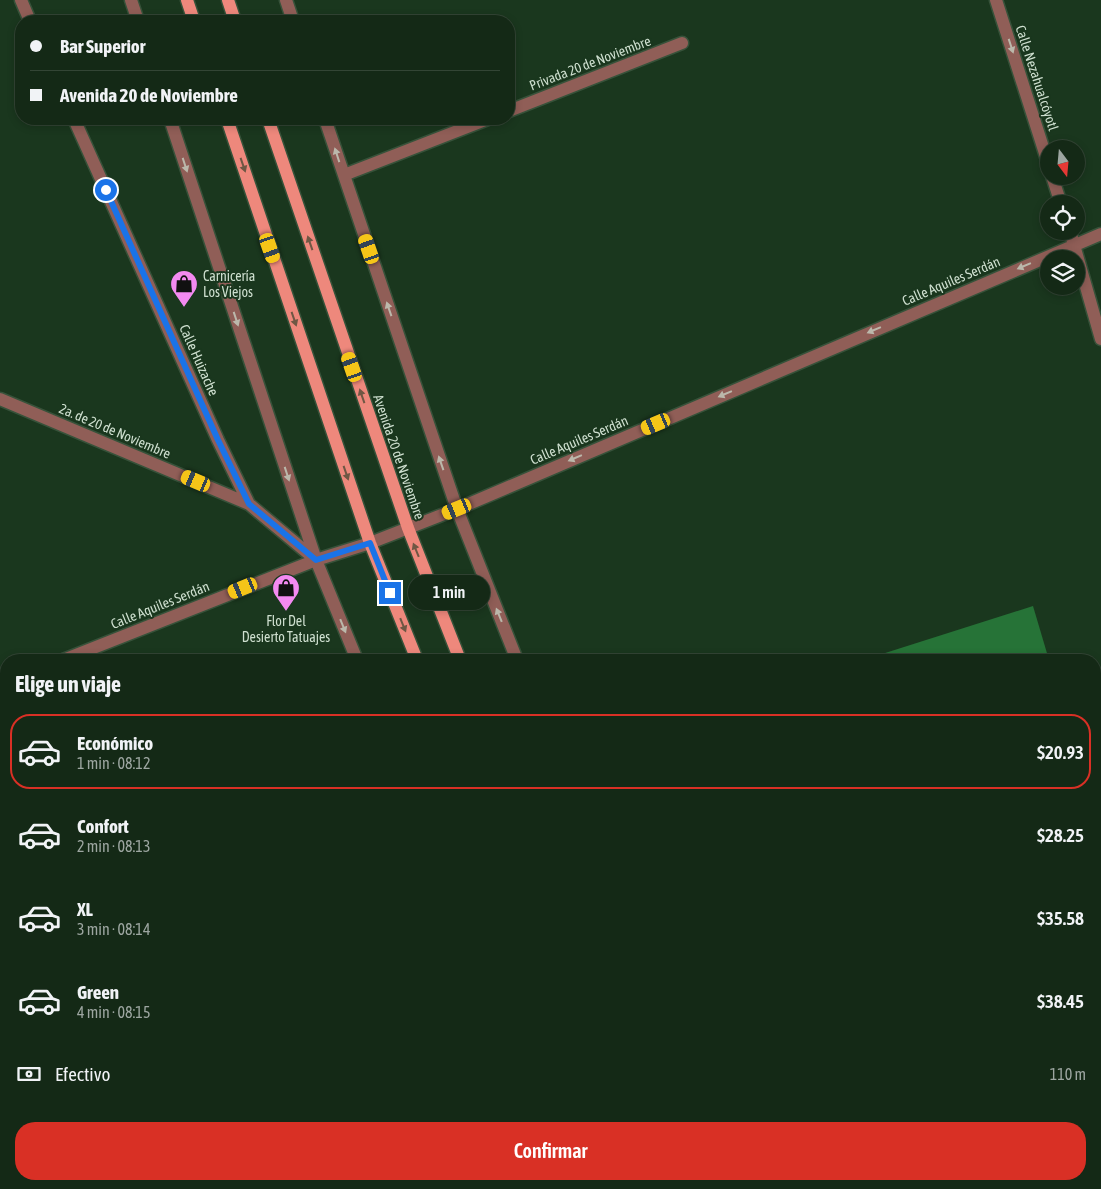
<!DOCTYPE html>
<html lang="es">
<head>
<meta charset="utf-8">
<style>
	body { margin:0; font-family:"Asap Condensed",sans-serif; background:#213523; color:#f1f3f6; height:100vh; display:flex; flex-direction:column; font-size:19px; white-space:nowrap }
	* { box-sizing:border-box; margin:0 }
	p { font-size:16px; color:#9da6a1 }
	.icon { flex:none; width:28px; height:28px; fill:none; stroke:currentColor; stroke-width:2; stroke-linecap:round; stroke-linejoin:round }
	.map { position:relative; flex:1; overflow:hidden }
	.panel { position:absolute; left:0px; top:654px; width:1101px; height:536px; display:flex; flex-direction:column; background:#142916; border-radius:20px 20px 0 0; box-shadow:0 2px 8px #0003,0 0 0 1px #334535 }
	.panel>* { flex:none }
	.banner { position:absolute; left:15px; top:15px; width:500px; height:110px; border-radius:20px; box-shadow:0 2px 8px #0003,0 0 0 1px #334535; display:grid; align-content:center; height:110px; padding:0 15px; background:#142916 }
	.needle { width:32px; rotate:164deg }
	.controls { position:absolute; left:1040px; top:140px; display:grid; gap:10px }
	.controls a { display:grid; place-items:center; width:45px; height:45px; border-radius:50%; background:#142916; box-shadow:0 2px 8px #0003,0 0 0 1px #334535; font-size:25px }
	.end { position:absolute; width:22px; height:22px; margin:-11px; border:6px solid #1a73e8; background:#fff; box-shadow:0 0 0 2px #fff }
	.from { border-radius:50% }
	.bubble { position:absolute; height:35px; border-radius:18px; background:#142916; box-shadow:0 2px 8px #0003,0 0 0 1px #334535; font-size:16px; font-weight:600; line-height:35px; text-align:center }
	.car { position:absolute; width:15px; height:30px; margin:-15px -8px; border-radius:6px; box-shadow:0 0 4px 1px #0007; background:linear-gradient(#f5c518 24%,#345 0 40%,#f5c518 0 76%,#345 0 86%,#f5c518 0) }
	.banner b { display:flex; align-items:center; gap:18px; height:48px; font-size:19px }
	.banner b+b { border-top:1px solid #334535 }
	.banner i { width:12px; height:12px; background:#f1f3f6 }
	ul { padding:0; list-style:none }
	li { display:flex; align-items:center; gap:15px; height:75px; margin:0 10px 8px; padding:0 5px; border:2px solid transparent; border-radius:20px }
	li div { flex:1 }
	li b { display:block; font-size:19px }
	li em { font-style:normal; font-weight:600 }
	li.current { border-color:#d93025 }
	li>.icon { width:45px; height:45px; stroke-width:1.5 }
	h2 { padding:0 15px; font-size:22px; line-height:60px }
	.pay { display:flex; align-items:center; gap:12px; height:55px; padding:0 15px; font-size:19px }
	.pay p { margin-inline-start:auto }
	.primary-button { display:flex; gap:10px; margin-top:auto; padding:10px 15px }
	.primary-button a { flex:1; height:58px; border-radius:20px; background:#d93025; color:#fff; font-size:20px; font-weight:600; line-height:58px; text-align:center }
	.map>svg:first-child { display:block }
	.building { fill:#267337 }
	.lines { fill:none; stroke-linecap:round; stroke-linejoin:round }
	.minor-casing { stroke:#37523a; stroke-width:15 }
	.major-casing { stroke:#37523a; stroke-width:15 }
	.minor { stroke:#905e57; stroke-width:12 }
	.major { stroke:#ee887c; stroke-width:12 }
	.oneway { fill:#bbb8ab }
	.oneway2 { fill:#6f5744 }
	.route { stroke:#1a73e8; stroke-width:6 }
	.labels { text-anchor:middle; stroke-width:4; stroke-linejoin:round; paint-order:stroke }
	.street-label { font-size:14px; fill:#cedfcf; stroke:#1a371e }
	.poi-label { font-size:14px; fill:#cedfcf; stroke:#1a371e; text-anchor:start }
</style>
</head>
<body>
<div class="map">
<svg width="1101" height="1189" viewBox="0 0 1101 1189">
	<rect width="100%" height="100%" fill="#1a371e"/>
	<!-- building -->
	<path class="building" d="M1033 606 1049 660H883L882 654Z"/>
	<g class="lines">
		<defs>
			<path id="minor" d="M21 0 30 21
				M131 0 138 21
				M286 0 293 21
				M996 0 1049 166
				M509 111 682 43
				M74 119 218 440 249 504
				M170 119 316 560 357 660
				M325 119 457 509 517 660
				M344 175 488 119
				M1052 176 1061 204
				M1070 231 1101 339
				M0 399 249 504 316 560
				M63 660 316 560 370 543 457 509 1101 234
				M0 685 6 682
				M1095 829 1101 828
				M0 1148 6 1146
				M229 1184 231 1189
				M574 1184 576 1189
				M723 1184 725 1189"/>
			<path id="major" d="M187 0 194 21
				M228 0 235 21
				M227 119 370 543 417 660
				M268 119 408 528 460 660
				M630 1184 632 1189
				M672 1184 675 1189"/>
		</defs>
		<!-- minor casing -->
		<use href="#minor" class="minor-casing"/>
		<!-- major casing -->
		<use href="#major" class="major-casing"/>
		<!-- minor -->
		<use href="#minor" class="minor"/>
		<!-- major -->
		<use href="#major" class="major"/>
	</g>
	<!-- one-way arrows -->
	<defs><path id="oneway-solid" d="M-6-.8H1V-3.2L6.5 0L1 3.2V.8H-6Z" transform="scale(1.25)"/></defs>
	<g class="oneway">
		<use href="#oneway-solid" transform="translate(1011 46) rotate(72)"/>
		<use href="#oneway-solid" transform="translate(337 155) rotate(-108)"/>
		<use href="#oneway-solid" transform="translate(185 165) rotate(72)"/>
		<use href="#oneway-solid" transform="translate(1024 266) rotate(157)"/>
		<use href="#oneway-solid" transform="translate(389 309) rotate(-109)"/>
		<use href="#oneway-solid" transform="translate(236 319) rotate(72)"/>
		<use href="#oneway-solid" transform="translate(874 330) rotate(157)"/>
		<use href="#oneway-solid" transform="translate(725 394) rotate(157)"/>
		<use href="#oneway-solid" transform="translate(575 458) rotate(157)"/>
		<use href="#oneway-solid" transform="translate(441 463) rotate(-109)"/>
		<use href="#oneway-solid" transform="translate(287 474) rotate(72)"/>
		<use href="#oneway-solid" transform="translate(499 615) rotate(-112)"/>
		<use href="#oneway-solid" transform="translate(343 626) rotate(68)"/>
	</g>
	<g class="oneway2">
		<use href="#oneway-solid" transform="translate(243 165) rotate(71)"/>
		<use href="#oneway-solid" transform="translate(310 243) rotate(-109)"/>
		<use href="#oneway-solid" transform="translate(294 319) rotate(71)"/>
		<use href="#oneway-solid" transform="translate(362 396) rotate(-109)"/>
		<use href="#oneway-solid" transform="translate(346 473) rotate(71)"/>
		<use href="#oneway-solid" transform="translate(416 550) rotate(-112)"/>
		<use href="#oneway-solid" transform="translate(403 625) rotate(68)"/>
	</g>
	<g class="lines">
		<!-- route -->
		<path class="route" d="M106 190 218 440 249 504 316 560 370 543 390 593"/>
	</g>
	<!-- icons -->
	<defs>
		<symbol id="shop-pin" viewBox="-11 -11 22 30"><path d="M0 17L-7.5 6A9.5 9.5 0 1 1 7.5 6Z" fill="#f38af1" stroke="#1a371e"/><path d="M-5-2.5h2.3a2.7 3.5 0 0 1 5.4 0H5L5.5 6h-11ZM-1.5-2.5h3a1.5 2.3 0 0 0-3 0Z" fill="#111"/></symbol>
	</defs>
	<g fill-rule="evenodd">
		<use href="#shop-pin" x="168" y="268" width="32" height="43"/>
		<use href="#shop-pin" x="270" y="572" width="32" height="43"/>
	</g>
	<g class="labels">
		<!-- street labels -->
		<g class="street-label">
			<text transform="translate(590 63) rotate(-21)" y="5">Privada 20 de Noviembre</text>
			<text transform="translate(1037 78) rotate(72)" y="5">Calle Nezahualcóyotl</text>
			<text transform="translate(951 281) rotate(-23)" y="5">Calle Aquiles Serdán</text>
			<text transform="translate(199 360) rotate(66)" y="5">Calle Huizache</text>
			<text transform="translate(115 431) rotate(23)" y="5">2a. de 20 de Noviembre</text>
			<text transform="translate(579 440) rotate(-23)" y="5">Calle Aquiles Serdán</text>
			<text transform="translate(399 457) rotate(71)" y="5">Avenida 20 de Noviembre</text>
			<text transform="translate(160 605) rotate(-22)" y="5">Calle Aquiles Serdán</text>
		</g>
		<!-- poi labels -->
		<g class="poi-label">
			<text x="203" y="281">Carnicería<tspan x="203" dy="16">Los Viejos</tspan></text>
			<text x="286" y="626" text-anchor="middle">Flor Del<tspan x="286" dy="16">Desierto Tatuajes</tspan></text>
		</g>
	</g>
</svg>
<div class="controls">
<a><svg class="needle" viewBox="-14 -14 28 28"><path d="M0-13l5 13h-10z" fill="#e53935"/><path d="M0 13l5-13h-10z" fill="#9da6a1"/></svg></a>
<a><svg class="icon" aria-label="locate" viewBox="0 0 24 24"><circle cx="12" cy="12" r="6"/><path d="M12 2v4M12 18v4M2 12h4M18 12h4"/></svg></a>
<a><svg class="icon" aria-label="layers" viewBox="0 0 24 24"><path d="M12 4l9 5-9 5-9-5zM3 14l9 5 9-5"/></svg></a>
</div>
<i class="end from" style="left:106px;top:190px"></i>
<i class="end" style="left:390px;top:593px"></i>
<div class="bubble" style="left:408px;top:575px;width:82px">1 min</div>
<i class="car" style="left:270px;top:248px;rotate:161deg"></i>
<i class="car" style="left:369px;top:249px;rotate:341deg"></i>
<i class="car" style="left:352px;top:367px;rotate:341deg"></i>
<i class="car" style="left:656px;top:424px;rotate:247deg"></i>
<i class="car" style="left:196px;top:481px;rotate:293deg"></i>
<i class="car" style="left:457px;top:509px;rotate:248deg"></i>
<i class="car" style="left:243px;top:588px;rotate:248deg"></i>
<div class="banner">
<b><i class="from"></i>Bar Superior</b>
<b><i></i>Avenida 20 de Noviembre</b>
</div>
<section class="panel">
<h2>Elige un viaje</h2>
<ul>
<li class="current"><svg class="icon" aria-label="car" viewBox="0 0 24 24"><path d="M5 17H2v-5l4-1 3-4h7l3 4 3 1v5h-3M9 17h6M6 11h13"/><circle cx="7" cy="17" r="2"/><circle cx="17" cy="17" r="2"/></svg><div><b>Económico</b><p>1 min · 08:12</p></div><em>$20.93</em></li>
<li><svg class="icon" aria-label="car" viewBox="0 0 24 24"><path d="M5 17H2v-5l4-1 3-4h7l3 4 3 1v5h-3M9 17h6M6 11h13"/><circle cx="7" cy="17" r="2"/><circle cx="17" cy="17" r="2"/></svg><div><b>Confort</b><p>2 min · 08:13</p></div><em>$28.25</em></li>
<li><svg class="icon" aria-label="car" viewBox="0 0 24 24"><path d="M5 17H2v-5l4-1 3-4h7l3 4 3 1v5h-3M9 17h6M6 11h13"/><circle cx="7" cy="17" r="2"/><circle cx="17" cy="17" r="2"/></svg><div><b>XL</b><p>3 min · 08:14</p></div><em>$35.58</em></li>
<li><svg class="icon" aria-label="car" viewBox="0 0 24 24"><path d="M5 17H2v-5l4-1 3-4h7l3 4 3 1v5h-3M9 17h6M6 11h13"/><circle cx="7" cy="17" r="2"/><circle cx="17" cy="17" r="2"/></svg><div><b>Green</b><p>4 min · 08:15</p></div><em>$38.45</em></li>
</ul>
<div class="pay"><svg class="icon" aria-label="cash" viewBox="0 0 24 24"><path d="M3 7h18v10H3z"/><circle cx="12" cy="12" r="2"/></svg>Efectivo<p>110 m</p></div>
<div class="primary-button"><a>Confirmar</a></div>
</section>
</div>
</body>
</html>
